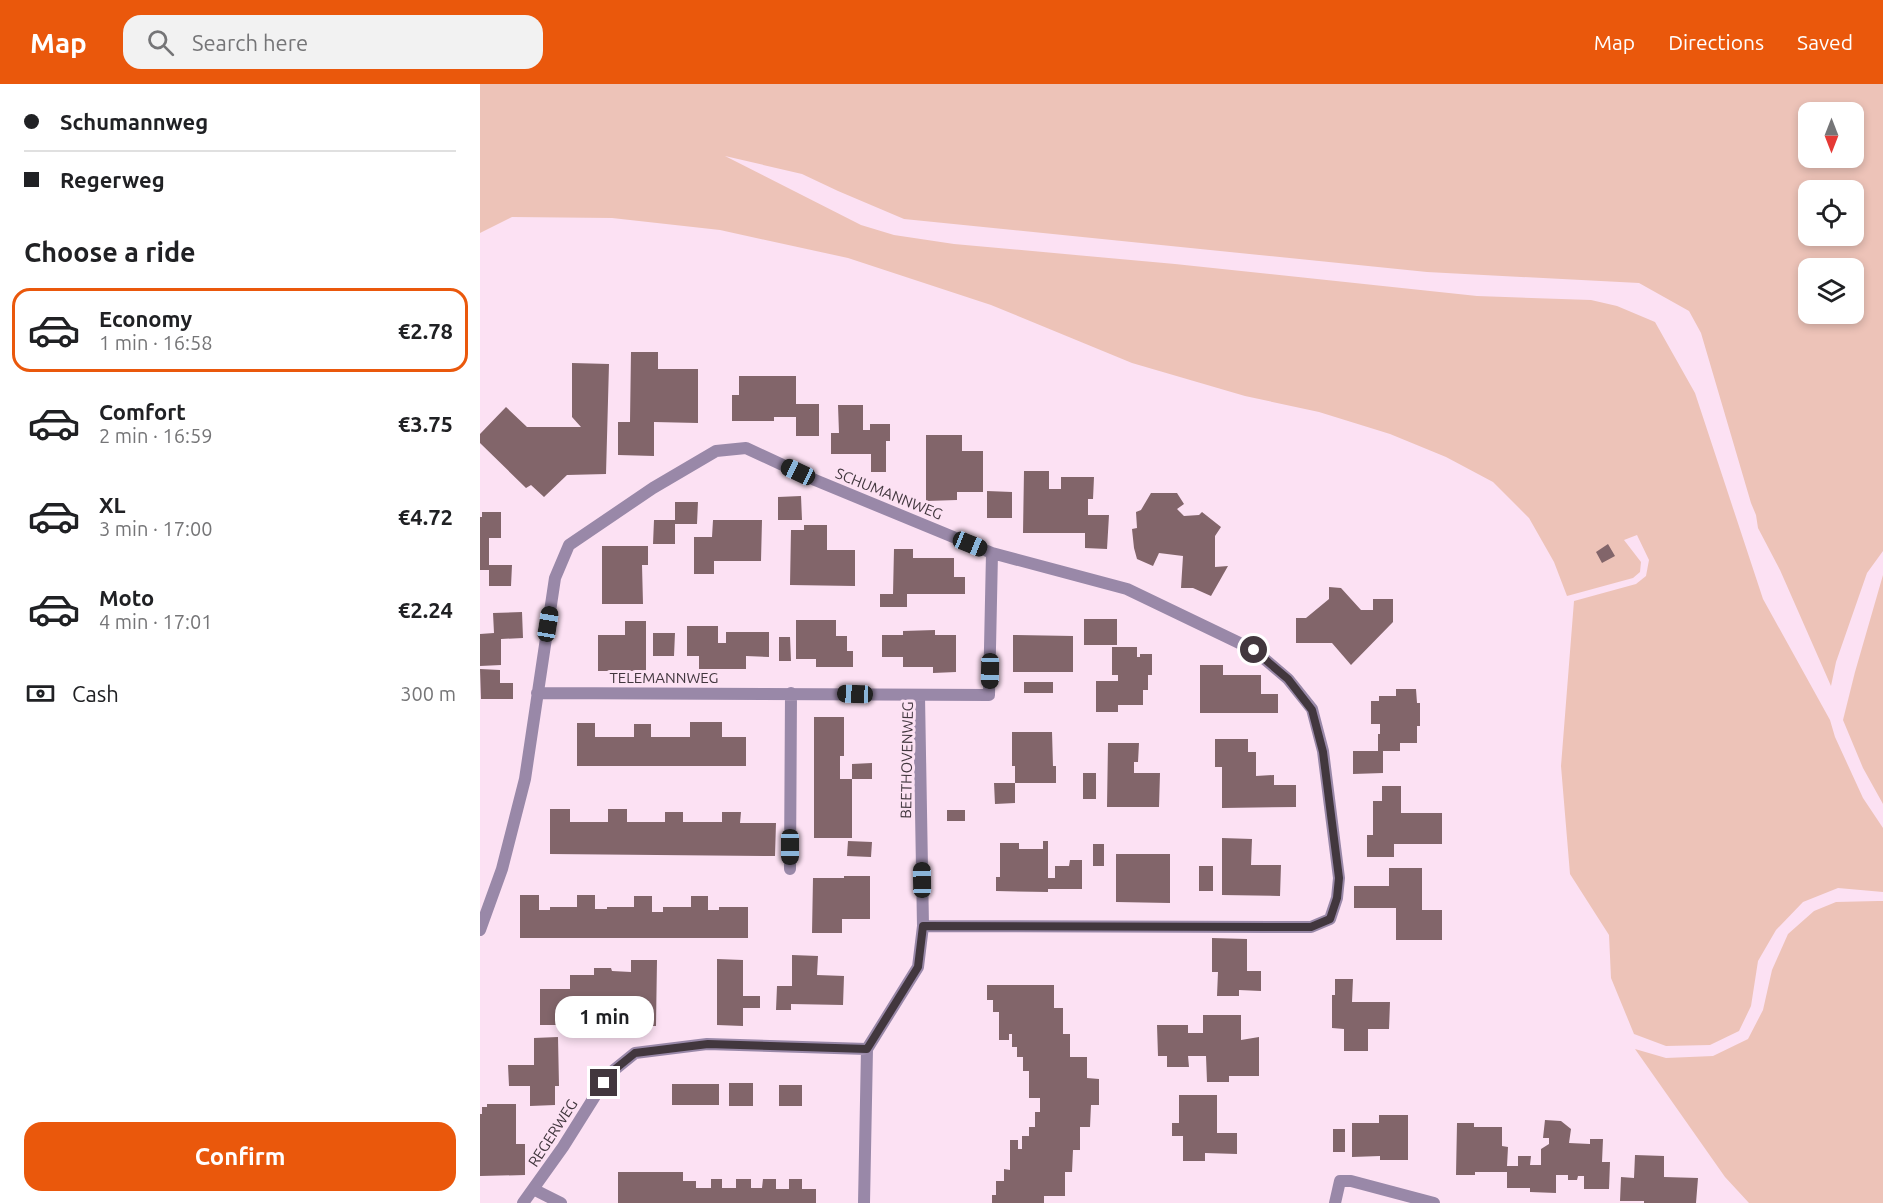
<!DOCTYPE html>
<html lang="en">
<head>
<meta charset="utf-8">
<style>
	body { margin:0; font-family:Ubuntu,sans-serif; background:#f2f2f2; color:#202124; height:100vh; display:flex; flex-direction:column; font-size:22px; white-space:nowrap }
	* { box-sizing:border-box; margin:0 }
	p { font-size:20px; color:#757577 }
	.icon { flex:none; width:33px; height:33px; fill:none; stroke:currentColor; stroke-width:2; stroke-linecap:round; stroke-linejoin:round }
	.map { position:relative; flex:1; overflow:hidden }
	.sheet { display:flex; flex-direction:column; background:#fff; width:480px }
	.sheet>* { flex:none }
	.hud { display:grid; align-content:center; height:132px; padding:0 24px; background:#fff }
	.needle { width:39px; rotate:180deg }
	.controls { position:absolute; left:1318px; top:18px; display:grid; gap:12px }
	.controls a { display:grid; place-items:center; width:66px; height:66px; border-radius:12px; background:#fff; box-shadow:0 3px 9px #0003; font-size:30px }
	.end { position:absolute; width:27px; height:27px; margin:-14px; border:8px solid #42373e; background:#fff; box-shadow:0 0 0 3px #fff }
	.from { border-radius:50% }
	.bubble { position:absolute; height:42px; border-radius:18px; background:#fff; box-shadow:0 3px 9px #0003; font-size:20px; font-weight:700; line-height:42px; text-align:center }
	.car { position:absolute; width:18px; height:36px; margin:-18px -9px; border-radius:8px; box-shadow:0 0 4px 2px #0007; background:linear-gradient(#222 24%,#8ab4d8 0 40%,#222 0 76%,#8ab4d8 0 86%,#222 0) }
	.hud b { display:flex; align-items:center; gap:21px; height:57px; font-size:22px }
	.hud b+b { border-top:2px solid #e0e0e0 }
	.hud i { width:15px; height:15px; background:#202124 }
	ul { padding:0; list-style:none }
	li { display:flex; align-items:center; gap:18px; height:84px; margin:0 12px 9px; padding:0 12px; border:3px solid transparent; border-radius:18px }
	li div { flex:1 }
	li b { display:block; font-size:22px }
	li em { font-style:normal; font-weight:700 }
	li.selected { border-color:#ea580c }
	li>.icon { width:54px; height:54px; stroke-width:1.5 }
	h2 { padding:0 24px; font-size:27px; line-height:72px }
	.pay { display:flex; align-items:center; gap:15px; height:66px; padding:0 24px; font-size:22px }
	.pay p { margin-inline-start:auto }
	.cta { display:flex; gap:12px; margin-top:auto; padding:12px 24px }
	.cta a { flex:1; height:69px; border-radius:18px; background:#ea580c; color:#fff; font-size:24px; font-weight:700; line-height:69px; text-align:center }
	header { display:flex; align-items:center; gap:36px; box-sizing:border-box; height:84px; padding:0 30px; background:#ea580c; color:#fff }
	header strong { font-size:28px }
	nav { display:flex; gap:33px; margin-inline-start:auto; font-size:21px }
	.search { width:420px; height:54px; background:#f2f2f2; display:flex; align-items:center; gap:15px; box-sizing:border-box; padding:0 21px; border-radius:18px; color:#757577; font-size:22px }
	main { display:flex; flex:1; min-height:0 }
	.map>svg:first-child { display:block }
	.green { fill:#edc3b8; fill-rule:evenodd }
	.building { fill:#82656a }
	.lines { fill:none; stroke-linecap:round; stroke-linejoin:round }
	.street { stroke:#9988a8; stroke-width:12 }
	.route { stroke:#42373e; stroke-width:8 }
	.labels { text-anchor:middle; stroke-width:6; stroke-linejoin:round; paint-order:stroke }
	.street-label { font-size:15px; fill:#42373e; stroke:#fce1f3 }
</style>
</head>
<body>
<header>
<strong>Map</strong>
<div class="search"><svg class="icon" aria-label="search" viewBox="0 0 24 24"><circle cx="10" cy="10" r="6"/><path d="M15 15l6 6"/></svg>Search here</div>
<nav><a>Map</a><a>Directions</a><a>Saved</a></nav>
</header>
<main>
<section class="sheet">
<div class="hud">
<b><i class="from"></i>Schumannweg</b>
<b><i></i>Regerweg</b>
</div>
<h2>Choose a ride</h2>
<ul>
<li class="selected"><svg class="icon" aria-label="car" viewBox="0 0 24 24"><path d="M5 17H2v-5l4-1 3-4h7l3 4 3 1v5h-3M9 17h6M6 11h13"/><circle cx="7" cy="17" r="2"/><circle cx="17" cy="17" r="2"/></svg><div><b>Economy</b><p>1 min · 16:58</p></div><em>€2.78</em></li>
<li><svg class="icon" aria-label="car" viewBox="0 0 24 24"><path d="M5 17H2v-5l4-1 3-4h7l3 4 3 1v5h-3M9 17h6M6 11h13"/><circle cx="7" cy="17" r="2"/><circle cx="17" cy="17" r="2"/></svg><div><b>Comfort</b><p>2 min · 16:59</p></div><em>€3.75</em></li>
<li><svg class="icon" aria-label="car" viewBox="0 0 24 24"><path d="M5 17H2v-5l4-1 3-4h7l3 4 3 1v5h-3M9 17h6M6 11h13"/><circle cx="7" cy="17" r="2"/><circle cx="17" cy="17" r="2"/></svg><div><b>XL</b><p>3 min · 17:00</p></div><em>€4.72</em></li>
<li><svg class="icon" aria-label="car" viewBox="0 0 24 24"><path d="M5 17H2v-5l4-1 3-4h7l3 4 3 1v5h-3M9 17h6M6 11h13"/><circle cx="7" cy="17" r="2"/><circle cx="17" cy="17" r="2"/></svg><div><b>Moto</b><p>4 min · 17:01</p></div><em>€2.24</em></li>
</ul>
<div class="pay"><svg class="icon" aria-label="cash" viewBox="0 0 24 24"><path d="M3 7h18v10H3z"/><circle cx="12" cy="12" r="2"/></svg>Cash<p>300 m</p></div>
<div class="cta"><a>Confirm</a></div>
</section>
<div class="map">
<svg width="1403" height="1119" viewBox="0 0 1403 1119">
	<rect width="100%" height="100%" fill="#fce1f3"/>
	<!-- green -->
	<path class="green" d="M0 0H1403V467L1387 489 1356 578 1351 602 1300 486 1278 444 1276 431 1271 419 1221 249 1209 227 1159 199 947 188 424 135 358 107 322 90 245 72 381 141 414 151 474 160 695 180 997 212 1111 216 1137 222 1175 238 1215 309 1283 515 1350 636 1355 653 1383 714 1403 744V808L1358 804 1323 818 1296 846 1278 877 1271 922 1259 947 1230 961 1186 962 1154 950 1131 894 1129 851 1090 790 1081 682 1094 517 1156 500 1166 492 1169 476 1157 451 1144 456 1161 478 1160 488 1153 494 1087 512 1074 478 1049 434 1013 398 966 373 910 350 839 328 765 312 652 279 511 221 368 174 240 146 132 134 32 133 0 149ZM1329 28H1374V74H1329ZM1329 106H1374V152H1329ZM1329 184H1374V230H1329Z
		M1403 491V720L1383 684 1363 636 1375 588Z
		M1398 817H1403V1119H1269L1245 1093 1155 965 1186 974 1233 972 1268 955 1283 926 1292 886 1308 850 1334 827 1356 818Z"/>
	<!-- building -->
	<path class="building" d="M151 268H178V285H218V339L174 338V372L138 371V338H150Z
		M92 279 129 280 126 390 87 391 64 413 51 401 46 404 0 359V350L26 323 47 343H101L92 333Z
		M259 292H316V320H339V352H316V333H294V337H252V311H259Z
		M358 321H383V346H390V340H410V357H406V388H391V370H351V349H359Z
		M446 351H482V367H503V408H477V416L446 417Z
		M544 387H569V405H581V393H614L613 415H608V431H629L627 465 605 464V449H543Z
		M507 407 532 408V434H507Z
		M671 409H697L704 420 697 425 704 432 719 431 722 428 741 443 735 452V483L748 482 731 512 713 504H701L703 472 679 469 673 482 657 475 654 464 652 445 657 444 656 428 661 426Z
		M321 412 322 436H298V413Z
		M195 418H218L217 440H195V460H173L174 436H195Z
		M2 428H21V454H9V481H32L31 502H9V486H0V433H2Z
		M233 436H282L281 477H234V490H214V453H232Z
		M324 441H347V466H375V502L310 501 311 446H324Z
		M1128 460 1135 472 1122 479 1116 468Z
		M122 462H168V481H162L163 520H122Z
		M414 465H433V474H474V493H485V510H427V523H400V510H413Z
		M849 503 861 504 881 526H893V515H913V538L871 581 852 559H816V534H826L849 515Z
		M42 528 43 554 21 555V581L0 582V550L14 549 13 529Z
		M604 535H637V561H604Z
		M316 536H356V552H367V567H373V583H336V575H316Z
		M145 537H166V587H118V551H145Z
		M207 542H238V559H246V548H289V573L266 572V585H219V572H207Z
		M455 546V551H476V588L453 589V583H423V573H402V551H423V547Z
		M173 549H195L194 572H173Z
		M533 551 593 552V588H533Z
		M299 553H310L311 577H299Z
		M632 563H657V573H660V570H672V591H668V606H663V621H638V628H616V597H638V591H632Z
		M720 581H743V591H781V610H798V629H720Z
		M0 585 20 586V599H33V615H1Z
		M544 598H573V609H544Z
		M916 605H936L937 619H940V642H937V659H920V667H903V689L873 690V667H898V650H900V640H891V617H899V612H916Z
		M334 633H364V672H360V695H372V754H334Z
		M210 638H242V653H266V682H97V639H115V653H154V640H171V653H210Z
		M532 648H572L573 682H576V699H535V682H532Z
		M735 655H768V668H776V692L794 691V701H816V723L742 724V683H735Z
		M628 659H659L658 678H654V689H680L679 723H627Z
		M392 679V695H372V680Z
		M603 689H616V715H603Z
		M514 699H535V719L515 720Z
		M902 702H921V729H962V760H914V773H887V751H893V717H902Z
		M70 725H90V738H128V725H147V738H185V728H203V738H242V728H261L260 739H296L295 772 70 770Z
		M467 726H485V737H467Z
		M742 754 772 755 771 781H801L800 812 742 811Z
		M368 757 392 758 391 773 367 772Z
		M563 757H568V794H575V782H589L590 776H602V805H568V808L516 807V793H520V759H539V765H563Z
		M613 760H624V782H613Z
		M636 770H690V819L636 818Z
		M719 782H733V807H719Z
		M909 784H942V826H962V856H916V824H874V802H909Z
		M364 792H390V835H362V849H332L333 794H364Z
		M40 811H59V826H70V823H97V811H115V825H127V823H154V812H172V828H183V823H211V812H228V826H239V823H268V854H40Z
		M732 854 767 855V887H781V907L759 906V912H737L738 888H732Z
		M312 871 338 872 337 891 364 892 363 921 311 920V926H296L297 902H312Z
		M237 875 263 876V912H280V924H263V942L237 941Z
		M151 876H177L176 942H150V921H131V917H113L116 953H91V941H60V905H90V891H114V884H131L132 887 151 888Z
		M855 895H873L872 918H910L909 945H888V967H864V945L852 944V911H855Z
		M507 901H574V924H583V950H590V973H607V994L619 995V1021H611L610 1043H600V1066H593L592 1088H585V1112H564V1119H512V1111H516V1097H524V1085L530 1086V1056H538V1065H542V1052H549V1043H555V1028H560V1014H549V987H543V973H537V963H532V950H529V956H519V928H513V916H507Z
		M723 931H761V956L779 953V992H749V998H727L726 972H708L709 983H687V972H678L677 941H708V949H723Z
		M78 953 79 1002H75V1021L50 1022V1002H29L28 981H54V954Z
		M249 999H273V1022H249Z
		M192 1000H239V1021H192Z
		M299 1001H322V1022H299Z
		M699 1011H737V1049H757V1070L725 1069V1077H703V1052H692V1039H699Z
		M7 1020H36V1060H45V1091L0 1092V1030H2V1023H7Z
		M899 1031H928V1076H900V1072L872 1073V1039H899Z
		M1065 1036 1081 1037 1091 1045 1089 1059 1110 1060V1055H1123L1122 1078H1130L1129 1105H1104V1092H1098L1097 1096H1088V1091H1076V1109L1050 1108V1104H1027V1088H995V1091H976L977 1039H994V1043H1022V1062L1028 1063 1027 1082H1038V1072H1051L1050 1081H1061V1065L1069 1060V1054H1063Z
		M853 1045H865V1068H853Z
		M1155 1071 1184 1072V1093L1218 1094 1216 1119H1164V1117H1140L1141 1093 1154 1094Z
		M138 1088H203V1097H216V1104H231V1095H242V1104H256V1095H271V1104H282L283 1095H296V1105H309V1095H322V1105H336V1119H138Z"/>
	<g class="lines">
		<!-- street -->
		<path class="street" d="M57 609 509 611 512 469
			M310 785 311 609
			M0 846 22 785 45 695 75 494 89 461 173 404 236 367 266 364 335 396 512 469 647 505 774 566 808 595 832 625 843 667 859 794 857 814 850 835 831 843 443 842
			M53 1105 81 1119
			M43 1119 83 1063 115 1012 134 986 155 969 227 960 387 965
			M384 1119 387 965 438 883 443 842 439 612
			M855 1119 860 1097H871L954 1119"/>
	</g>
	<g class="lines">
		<!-- route -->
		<path class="route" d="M124 999 134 986 155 969 228 960 387 965 438 883 443 842 831 843 850 835 857 814 859 794 843 668 832 626 808 595 774 566"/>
	</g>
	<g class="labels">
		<!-- street labels -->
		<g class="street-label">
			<text transform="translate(409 410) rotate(22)" y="5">SCHUMANNWEG</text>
			<text x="184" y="599">TELEMANNWEG</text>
			<text transform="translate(427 676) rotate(-89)" y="5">BEETHOVENWEG</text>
			<text transform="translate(73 1049) rotate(-57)" y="5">REGERWEG</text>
		</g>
	</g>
</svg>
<div class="controls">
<a><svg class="needle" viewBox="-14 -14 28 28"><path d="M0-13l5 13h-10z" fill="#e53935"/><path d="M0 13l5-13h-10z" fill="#757577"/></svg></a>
<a><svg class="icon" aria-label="locate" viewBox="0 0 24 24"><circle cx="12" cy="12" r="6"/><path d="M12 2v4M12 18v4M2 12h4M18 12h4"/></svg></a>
<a><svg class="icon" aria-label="layers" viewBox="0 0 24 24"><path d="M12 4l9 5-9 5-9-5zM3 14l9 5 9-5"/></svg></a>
</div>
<i class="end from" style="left:774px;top:566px"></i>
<i class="end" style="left:124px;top:999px"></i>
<div class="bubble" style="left:75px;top:912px;width:99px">1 min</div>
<i class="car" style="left:318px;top:388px;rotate:295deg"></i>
<i class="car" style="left:490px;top:460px;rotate:112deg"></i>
<i class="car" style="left:68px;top:540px;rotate:9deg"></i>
<i class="car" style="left:510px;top:587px;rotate:181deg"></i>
<i class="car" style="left:375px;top:610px;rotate:272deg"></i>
<i class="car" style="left:310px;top:763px;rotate:180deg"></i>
<i class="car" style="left:442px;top:796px;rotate:359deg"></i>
</div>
</main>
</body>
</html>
